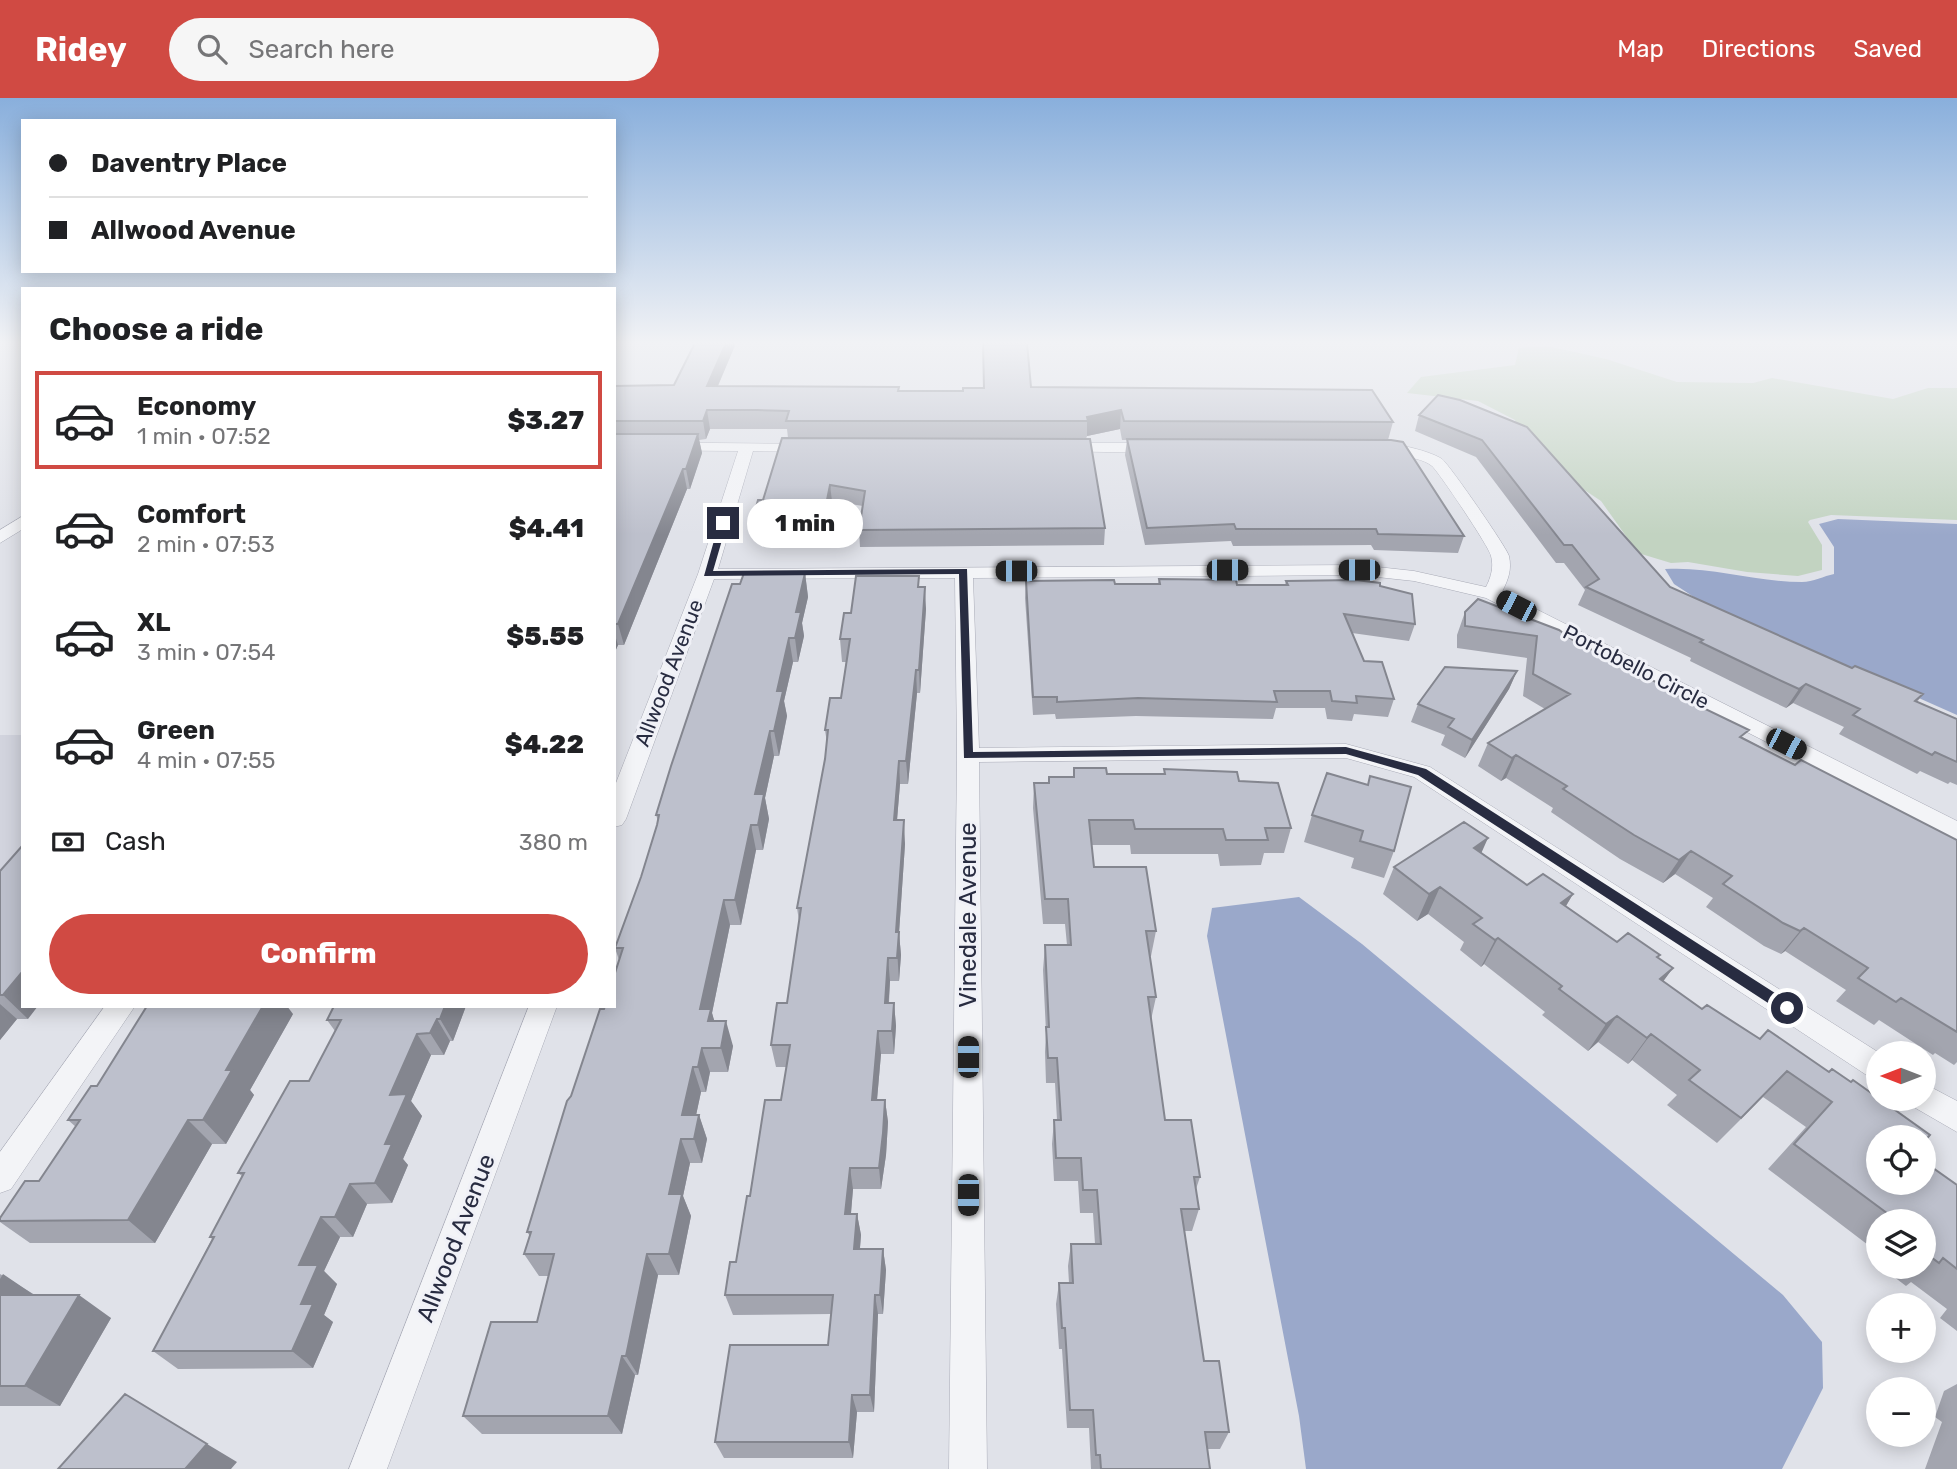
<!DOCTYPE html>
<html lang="en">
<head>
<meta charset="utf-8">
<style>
	body { margin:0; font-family:Rubik,sans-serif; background:#f6f6f6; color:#202124; height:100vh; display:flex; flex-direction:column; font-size:26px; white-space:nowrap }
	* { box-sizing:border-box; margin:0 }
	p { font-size:23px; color:#757577 }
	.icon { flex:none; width:38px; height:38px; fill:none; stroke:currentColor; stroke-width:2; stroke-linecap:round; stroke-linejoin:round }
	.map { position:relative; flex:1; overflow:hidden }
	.side { position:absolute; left:21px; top:189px; width:595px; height:721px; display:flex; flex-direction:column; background:#fff; border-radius:0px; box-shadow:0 4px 18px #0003 }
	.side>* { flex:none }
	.top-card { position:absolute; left:21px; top:21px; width:595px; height:154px; border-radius:0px; box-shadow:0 4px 18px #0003; display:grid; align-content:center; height:154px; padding:0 28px; background:#fff }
	.needle { width:46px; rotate:270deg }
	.controls { position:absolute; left:1866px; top:943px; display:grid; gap:14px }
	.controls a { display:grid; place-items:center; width:70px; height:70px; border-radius:50%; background:#fff; box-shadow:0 4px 18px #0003; font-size:35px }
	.end { position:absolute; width:32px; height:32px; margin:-16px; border:9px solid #282c41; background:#fff; box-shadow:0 0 0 4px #fff }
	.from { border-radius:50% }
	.bubble { position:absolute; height:49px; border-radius:24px; background:#fff; box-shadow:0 4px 18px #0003; font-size:23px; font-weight:800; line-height:49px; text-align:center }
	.car { position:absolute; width:21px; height:42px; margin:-21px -10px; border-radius:9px; box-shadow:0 0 5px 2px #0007; background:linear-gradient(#222 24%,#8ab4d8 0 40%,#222 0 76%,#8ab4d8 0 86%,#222 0) }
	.top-card b { display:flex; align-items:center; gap:24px; height:66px; font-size:26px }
	.top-card b+b { border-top:2px solid #e0e0e0 }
	.top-card i { width:18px; height:18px; background:#202124 }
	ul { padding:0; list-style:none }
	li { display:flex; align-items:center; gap:21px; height:98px; margin:0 14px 10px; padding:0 14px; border:4px solid transparent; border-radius:0px }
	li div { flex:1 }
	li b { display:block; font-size:26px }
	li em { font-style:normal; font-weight:800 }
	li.selected { border-color:#d04a43 }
	li>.icon { width:63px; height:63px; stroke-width:1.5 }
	h2 { padding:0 28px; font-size:32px; line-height:84px }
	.pay { display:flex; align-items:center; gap:18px; height:77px; padding:0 28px; font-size:26px }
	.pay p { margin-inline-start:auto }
	.button { display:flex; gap:14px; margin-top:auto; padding:14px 28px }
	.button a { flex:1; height:80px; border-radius:42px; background:#d04a43; color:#fff; font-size:28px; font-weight:800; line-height:80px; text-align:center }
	header { display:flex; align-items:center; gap:42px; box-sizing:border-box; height:98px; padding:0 35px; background:#d04a43; color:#fff }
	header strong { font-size:33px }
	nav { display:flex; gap:38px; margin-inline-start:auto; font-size:24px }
	.search { width:490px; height:63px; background:#f6f6f6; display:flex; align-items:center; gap:18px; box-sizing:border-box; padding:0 24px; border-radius:38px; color:#757577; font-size:26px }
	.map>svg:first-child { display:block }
	.built { fill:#d2d4de }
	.green { fill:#c2d3c1 }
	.water { fill:#9aa8ca }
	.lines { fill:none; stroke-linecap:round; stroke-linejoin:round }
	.minor-casing { stroke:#a9abb7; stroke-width:1 }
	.minor { fill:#f3f4f7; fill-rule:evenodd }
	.wall { fill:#a3a5af }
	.shaded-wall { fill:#84868f }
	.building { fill:#bdc0cc; stroke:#84868f; stroke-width:2 }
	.route { fill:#282c41 }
	.labels { text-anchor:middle; stroke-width:6; stroke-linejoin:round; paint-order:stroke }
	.street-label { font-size:21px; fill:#282c41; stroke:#f0f1f7 }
	.near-street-label { font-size:24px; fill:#282c41; stroke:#f0f1f7 }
</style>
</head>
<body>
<header>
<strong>Ridey</strong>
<div class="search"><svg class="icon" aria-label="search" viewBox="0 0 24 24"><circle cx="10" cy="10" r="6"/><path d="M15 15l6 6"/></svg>Search here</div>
<nav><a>Map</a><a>Directions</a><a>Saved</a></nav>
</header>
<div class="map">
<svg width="1957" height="1371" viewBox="0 0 1957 1371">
	<rect width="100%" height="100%" fill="#e0e2e9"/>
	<!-- built -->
	<path class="built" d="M0 637H23V769L0 794Z"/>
	<!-- green -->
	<path class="green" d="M1547 248 1606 261 1677 284 1753 285 1772 280 1893 301 1928 290H1957V422L1831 417 1810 422 1808 424 1822 447V472L1798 478 1747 474 1688 464 1671 465 1638 455 1601 403 1523 351 1515 322 1478 303 1407 295 1421 279 1515 267 1519 250Z"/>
	<!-- water -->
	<path class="water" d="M1838 421 1957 426V617L1700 503 1674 486 1665 471C1711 468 1756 484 1802 484 1813 484 1824 478 1834 476V449L1819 426Z
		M1299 799 1362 846 1783 1197 1822 1244 1823 1290 1782 1371H1306L1299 1318 1207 838 1212 810Z"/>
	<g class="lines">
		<defs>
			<path id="minor" d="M614 344 814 346 817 349 814 352 809 354 753 353 718 471 1359 467 1414 473 1486 489C1491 479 1494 469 1491 458 1490 450 1438 373 1432 368 1414 354 1383 362 1370 350 1381 340 1429 352 1442 361 1449 366 1507 450 1509 458 1512 472 1508 482 1502 494L1957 723V742L1486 500 1414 483 1359 477 973 480 979 650 1346 646 1430 669 1881 956H1878V982L1868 978 1414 679 1346 660 979 664 987 1371H949L957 657 955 480 714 481 626 721 622 727 614 729V690L698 476 738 353 614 352Z
				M1060 345H1155L1163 350 1155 355 1055 353 1052 350 1055 347Z
				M23 418V431L0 445V432Z
				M105 908H135L11 1091 0 1095V1054Z
				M529 908H557L387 1371H349Z
				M1923 985 1957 1003V1034L1912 1008 1909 1001H1923Z"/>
		</defs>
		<!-- minor casing -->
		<use href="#minor" class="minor-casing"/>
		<!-- minor -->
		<use href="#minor" class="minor"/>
	</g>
	<!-- wall -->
	<path class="wall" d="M736 245 718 288 899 289V293H963L1031 289 1393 324 1388 342 1464 438 1458 455 1374 452 1371 447 1233 448 1231 443 1145 447 1125 357 1127 342H1122L1120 331 1087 338 1086 341 1105 430 1104 447 860 449 859 432 863 408 832 403 822 449H780L772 448 771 440H754L752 424 763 402 788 340 787 331H710L706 341 699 342 702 355 690 391H687L624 547H618L614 556V288L674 287Z
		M1438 297 1670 489 1852 570 1923 596 1917 604 1957 621V687L1950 684 1948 686 1920 673 1917 676 1839 636 1844 629 1793 605 1786 610 1761 598 1690 563 1691 560 1578 507 1585 492 1564 465H1556L1476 359 1415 333 1419 317Z
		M805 475 808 499 802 525 804 538 798 564H793L784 603 787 618 779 658H774L765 700 769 721 763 752H756L741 827H730L712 915 714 923 733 948 728 974H710L706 994H701L696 1017H699L707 1041 702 1065H690L683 1098 691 1118 679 1177H658L638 1277H635L622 1336H482L463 1318 537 1224 549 1178H539L524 1156 530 1138 527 1134 571 998 604 911 619 862 615 850 641 779 657 727 658 723 656 717 740 486Z
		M1159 481 1237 487H1285L1286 483 1380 488 1415 526 1409 543 1352 535 1364 563 1394 601 1388 619 1354 616 1352 623 1327 621 1325 610H1276L1273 621 1136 618 1056 621 1055 616 1033 617 1025 500 1026 483 1115 486H1158Z
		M919 489 926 511 920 595H917L908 686H900L897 722 905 746 899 835 901 857 899 883H890L889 905H894L896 928 894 956H881L877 1002H885L888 1024 886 1057 881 1091H853L851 1116H857L861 1137 860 1151H883L886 1172 883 1216H878L874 1314H857L853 1360H724L715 1344 828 1247 831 1216 733 1217 725 1197 736 1164 750 1098 781 1002 786 969H776L771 947 787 905 799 823 797 810 825 661 827 645 825 632 841 600 846 564H842L840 541 851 515Z
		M1465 514 1574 543 1672 595 1744 640 1795 667 1957 742V964L1954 967 1935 955 1933 957 1879 922 1874 927 1836 903 1846 892 1785 853 1781 856 1764 848 1706 809 1713 800 1675 776 1663 785 1620 761 1551 714 1553 710 1506 680 1501 683 1478 668 1488 645 1545 611 1523 598 1527 560 1457 550V537Z
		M1517 573 1509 591 1465 660 1441 647 1445 637 1411 624 1418 606Z
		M1074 670 1107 676H1164V671L1239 683 1291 730 1284 755H1264L1261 767 1220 768 1218 756H1131L1130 747H1092L1094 769 1156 833 1151 858H1149L1156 899 1151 922 1165 1022 1200 1079 1196 1091 1199 1111 1192 1133H1184L1204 1263 1229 1334 1220 1351H1207L1210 1371H1091L1089 1330H1067L1062 1251H1059L1056 1206 1059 1185H1069L1068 1168 1071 1146H1095L1093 1115H1080L1078 1083H1054L1052 1046 1054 1022H1057L1055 985H1046L1045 954 1046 934 1043 872 1045 847H1067L1065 826H1043L1033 710 1034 685H1048L1049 679H1073Z
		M1327 675 1394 753 1384 780 1351 770 1354 760 1304 744 1312 717Z
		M1482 755 1527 787 1573 796 1566 808 1617 844 1660 857 1658 860 1673 870 1663 883 1702 911 1707 907 1878 1040 1957 1087V1233L1940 1220 1947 1211 1911 1184 1906 1188 1881 1169H1923V1124H1878V1166L1870 1160 1876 1153 1768 1071 1806 1029 1763 999 1717 1045 1667 1007 1677 997 1632 962 1628 966 1598 944 1588 953 1542 917 1545 914 1484 866 1481 869 1460 852 1464 844 1428 816 1417 823 1383 796 1394 769Z
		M0 773 28 921H17L0 942Z
		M334 908H466L453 943H450L444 957H431L411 1003 422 1018 403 1061 408 1067 392 1105 367 1106 353 1139H340L324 1173 337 1186 324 1217 333 1224 313 1270 178 1271 153 1253 212 1141 210 1139 242 1078 238 1075 309 983 335 933 327 922Z
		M293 916 250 992 254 997 226 1046H212L155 1145H30L0 1124V1120L39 1083 76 1029 68 1022 97 988Z
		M0 1176 35 1197 111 1220 60 1308H0Z
		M1957 1286V1371H1925L1942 1324 1935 1319 1944 1293Z"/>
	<!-- shaded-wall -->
	<path class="shaded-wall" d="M726 245H736L710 306 707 288Z
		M707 312 710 331 706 341 703 323Z
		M1121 312 1120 331 1087 338V319Z
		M698 336 702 355 690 391 686 371Z
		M683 371 687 391 624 547 618 526Z
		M830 387 832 403 822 449 821 432Z
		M805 475 808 499 802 525 804 538 798 564 795 540 796 514Z
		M925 489 926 511 920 595 919 572Z
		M614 534 618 547 614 556Z
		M789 540 793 564 784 603 787 618 779 658 774 633 777 593Z
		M916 572 917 595 908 686 906 663Z
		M1517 573 1509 591 1465 660 1472 642Z
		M1806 586 1793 605 1786 610 1799 591Z
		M770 633 774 658 765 700 769 721 763 752 758 727 755 696Z
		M1516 657 1506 680 1501 683 1512 660Z
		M899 663 900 686 895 746 894 722Z
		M904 722 905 746 899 835 901 857 899 883 896 834Z
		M751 727 756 752 741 827 735 802Z
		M1488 740 1476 767 1474 750Z
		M1691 753 1675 776 1663 785 1679 762Z
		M1440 789 1428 816 1417 823 1429 796Z
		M1573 796 1557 823 1561 805Z
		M724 802 730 827 712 915 718 935 715 948 700 911Z
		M1804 830 1785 853 1781 856 1800 833Z
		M1498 840 1484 866 1481 869 1495 842Z
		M888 860 890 883 887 928 885 905Z
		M1673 870 1654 896 1660 881Z
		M23 873V908H38L28 921 3 897Z
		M894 905 896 928 894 956 892 933Z
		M0 906 17 921 0 942Z
		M263 908H287L293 916 250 992 254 997 226 1046 203 1022 226 972Z
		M445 908H466L453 943 440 921Z
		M1617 918 1598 944 1588 953 1606 926Z
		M437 921 450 943 444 957 430 935Z
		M726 923 733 948 728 974 721 950Z
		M878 933 881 956 875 1024 872 1002Z
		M417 936 431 957 411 1003 422 1018 403 1061 408 1067 392 1105 375 1085 390 997Z
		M1651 936 1632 962 1628 966 1647 940Z
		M702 950 710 974 706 994 698 969Z
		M693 969 701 994 691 1041 682 1017Z
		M885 1002 888 1024 886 1057 881 1091 879 1070Z
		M699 1017 707 1041 702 1065 694 1041Z
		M188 1022 212 1046 155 1145 128 1122Z
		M681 1041 690 1065 683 1098 691 1118 679 1177 669 1156V1096Z
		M850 1070 853 1091 849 1137 845 1116Z
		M350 1086 367 1106 353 1139 335 1119Z
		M857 1116 861 1137 858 1172 854 1151Z
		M321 1119 340 1139 324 1173 337 1186 324 1217 333 1224 313 1270 292 1253 301 1206 299 1167Z
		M883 1151 886 1172 883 1216 880 1197Z
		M647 1156 658 1177 638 1277 626 1258Z
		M3 1176 37 1199 0 1204V1181Z
		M79 1197 111 1220 60 1308 25 1288Z
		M875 1197 878 1216 874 1314 870 1297Z
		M622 1258 635 1277 622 1336 608 1318Z
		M852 1297 857 1314 853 1360 849 1344Z
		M207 1346 237 1364 231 1371H188L186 1370Z"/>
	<!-- building -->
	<path class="building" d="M695 245H726L707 288 899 289 898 293H963V290H984L983 245H1027L1031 289 1372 292 1393 324 1124 323 1121 312 1087 319 1088 323H786L789 313 757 312H707L703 323H614V288L674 287Z
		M1438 297 1460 302 1527 329 1670 489 1852 570 1855 568 1923 596 1915 603 1957 621V664L1935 654 1932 657 1853 617 1860 611 1806 586 1799 591 1773 579 1700 544 1703 542 1586 489 1599 481 1572 447H1564L1482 342 1419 317Z
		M614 336H698L686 371H683L618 526H614Z
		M782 340 1090 341 1105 430 859 432 865 393 830 387 821 432 778 433 769 432 771 424H752L758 402H763Z
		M1127 341 1391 342 1403 344 1464 438 1378 436 1376 431H1236L1234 426 1147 430Z
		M744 475H805L796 514H801L795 540H789L777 593H783L774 633H770L755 696H764L758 727H751L735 802H724L700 911H711L708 923H726L721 950H702L698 969H693L682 1017H699L694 1041H681L669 1096H682L669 1156H647L626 1258H622L608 1318H463L491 1224H537L554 1156H524L531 1134H527L567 1003 571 998 600 911H604L605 908H614V878L623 850H615L641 779 657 727 659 717H656L671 668 732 486H740Z
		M856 478H919L918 489H925L919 572H916L906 663H899L894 722H904L896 834H899L897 860H888L885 905H894L892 933H878L872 1002H885L883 1035 879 1070H850L845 1116H857L854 1151H883L880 1197H875L870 1297H852L849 1344H715L730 1247H828L833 1197H725L730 1164H736L747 1098H750L765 1002H781L790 947H771L777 905H787L801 810H797L825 661 828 632H825L830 600H841L850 541H840L844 515H851Z
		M1159 481 1236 482 1237 487H1288L1286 483 1356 482 1380 485V488L1412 496 1415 526 1344 516 1364 563 1382 564 1394 601 1356 598 1357 605 1332 603 1330 593H1274L1277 604 1138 600 1057 604V599H1033L1026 483 1114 482 1115 486H1160Z
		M1478 501 1559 532 1574 543 1662 587 1672 595 1749 632 1740 639 1795 667 1801 662 1957 742V934L1901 900 1896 904 1858 880 1868 870 1804 830 1800 833 1783 825 1723 786 1732 778 1691 753 1679 762 1634 737 1563 691 1567 688 1516 657 1512 660 1488 645 1570 596 1533 576 1537 538 1465 528V514Z
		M1445 569 1517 573 1472 642 1448 629 1454 621 1418 606Z
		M1074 670H1106L1107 676H1165L1164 671 1237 674 1239 683 1278 685 1291 730H1265L1268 742H1226L1223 731H1135L1133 722H1089L1094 769H1146L1156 833H1146L1156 899H1148L1165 1022H1191L1200 1079H1194L1199 1111H1181L1204 1263H1219L1229 1334H1205L1210 1371H1101L1100 1357H1096L1093 1312H1070L1065 1230H1062L1059 1185H1073L1071 1146H1101L1097 1092H1083L1081 1060H1056L1054 1022H1061L1057 960H1048L1046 929H1049L1045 847H1071L1068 801H1045L1034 685H1049V679H1074Z
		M1327 675 1368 687 1370 678 1411 689 1394 753 1360 743 1363 733 1312 717Z
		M1464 724 1488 740 1474 750 1527 787 1543 776 1573 796 1561 805 1617 844 1628 835 1660 857 1657 859 1673 870 1660 881 1702 911 1707 907 1760 941 1768 932 1829 974 1832 971 1851 984 1853 982 1930 1037 1923 1045V1040H1878V1085H1923V1063L1957 1087V1171L1943 1160 1939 1165 1923 1153V1124H1899L1794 1046 1832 1004 1787 973 1741 1020 1689 982 1700 972 1651 936 1647 940 1617 918 1606 926 1559 891 1562 888 1498 840 1495 842 1473 826 1482 820 1440 789 1429 796 1394 769Z
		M23 747V873L3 897H0V773Z
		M147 908H263L226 972H232L203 1022H188L128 1122 0 1123V1120L25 1083H39L80 1022H68L91 988H97Z
		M334 908H445L440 921H437L430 935 417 936 390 997 407 996 385 1046H392L375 1085 350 1086 335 1119H321L299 1167H318L301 1206H313L292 1253H153L214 1139H210L244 1075H238L290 983H309L341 922H327Z
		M0 1197H79L25 1288H0Z
		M125 1296 207 1346 186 1370 188 1371H58Z"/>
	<!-- sky -->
	<linearGradient id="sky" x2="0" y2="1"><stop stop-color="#89afdc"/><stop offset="0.56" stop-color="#f1f2f5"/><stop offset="1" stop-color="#f1f2f5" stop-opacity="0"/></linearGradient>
	<rect width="1957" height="437" fill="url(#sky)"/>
	<!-- route -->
	<path class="route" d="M723 423 727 425 713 473 967 471 973 654 1346 649 1426 671 1792 906 1794 910 1792 914H1782L1418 677 1346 656 964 660 959 476 704 478 719 425Z"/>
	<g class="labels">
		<!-- street labels -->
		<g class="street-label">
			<text transform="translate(1636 569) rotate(27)" y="7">Portobello Circle</text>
			<text transform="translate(669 575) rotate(-69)" y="7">Allwood Avenue</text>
		</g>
		<!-- near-street labels -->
		<g class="near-street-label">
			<text transform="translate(968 817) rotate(-90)" y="8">Vinedale Avenue</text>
			<text transform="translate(456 1140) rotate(-69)" y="8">Allwood Avenue</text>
		</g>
	</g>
</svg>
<div class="controls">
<a><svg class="needle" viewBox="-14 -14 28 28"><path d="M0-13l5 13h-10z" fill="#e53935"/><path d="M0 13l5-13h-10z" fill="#757577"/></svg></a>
<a><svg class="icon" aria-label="locate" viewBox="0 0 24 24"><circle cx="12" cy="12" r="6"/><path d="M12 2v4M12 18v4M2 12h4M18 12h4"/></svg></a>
<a><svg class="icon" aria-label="layers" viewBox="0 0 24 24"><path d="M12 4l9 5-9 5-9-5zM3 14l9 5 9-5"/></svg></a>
<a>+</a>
<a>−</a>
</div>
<i class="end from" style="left:1787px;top:910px"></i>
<i class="end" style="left:723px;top:425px"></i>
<div class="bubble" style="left:747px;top:401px;width:116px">1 min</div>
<i class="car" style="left:1227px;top:472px;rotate:90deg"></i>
<i class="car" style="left:1359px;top:472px;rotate:270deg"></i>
<i class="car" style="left:1016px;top:473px;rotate:270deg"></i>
<i class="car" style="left:1516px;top:508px;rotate:297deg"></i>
<i class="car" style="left:1786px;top:646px;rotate:117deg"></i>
<i class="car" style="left:968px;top:959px;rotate:0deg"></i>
<i class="car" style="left:968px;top:1097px;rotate:180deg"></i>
<div class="top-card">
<b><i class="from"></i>Daventry Place</b>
<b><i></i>Allwood Avenue</b>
</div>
<section class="side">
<h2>Choose a ride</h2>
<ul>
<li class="selected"><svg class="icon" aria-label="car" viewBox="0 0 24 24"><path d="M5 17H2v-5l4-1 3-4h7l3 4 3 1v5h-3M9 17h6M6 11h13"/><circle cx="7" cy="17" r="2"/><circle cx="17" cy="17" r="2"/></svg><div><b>Economy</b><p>1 min · 07:52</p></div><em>$3.27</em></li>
<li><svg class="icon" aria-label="car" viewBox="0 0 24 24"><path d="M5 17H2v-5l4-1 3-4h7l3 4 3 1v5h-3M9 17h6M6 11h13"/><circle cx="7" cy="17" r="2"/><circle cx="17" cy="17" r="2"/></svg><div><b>Comfort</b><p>2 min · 07:53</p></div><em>$4.41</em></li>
<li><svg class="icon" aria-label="car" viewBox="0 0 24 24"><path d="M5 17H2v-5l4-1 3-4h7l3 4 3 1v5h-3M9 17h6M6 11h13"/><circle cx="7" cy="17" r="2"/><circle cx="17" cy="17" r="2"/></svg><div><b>XL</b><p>3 min · 07:54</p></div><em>$5.55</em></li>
<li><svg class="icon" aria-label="car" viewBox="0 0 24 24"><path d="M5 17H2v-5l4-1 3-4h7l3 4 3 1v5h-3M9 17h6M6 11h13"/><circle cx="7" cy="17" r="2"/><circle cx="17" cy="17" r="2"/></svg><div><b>Green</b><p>4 min · 07:55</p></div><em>$4.22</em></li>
</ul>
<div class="pay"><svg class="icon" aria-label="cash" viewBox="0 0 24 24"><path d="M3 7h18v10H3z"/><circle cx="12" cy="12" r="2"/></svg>Cash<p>380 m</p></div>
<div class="button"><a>Confirm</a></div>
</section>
</div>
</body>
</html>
